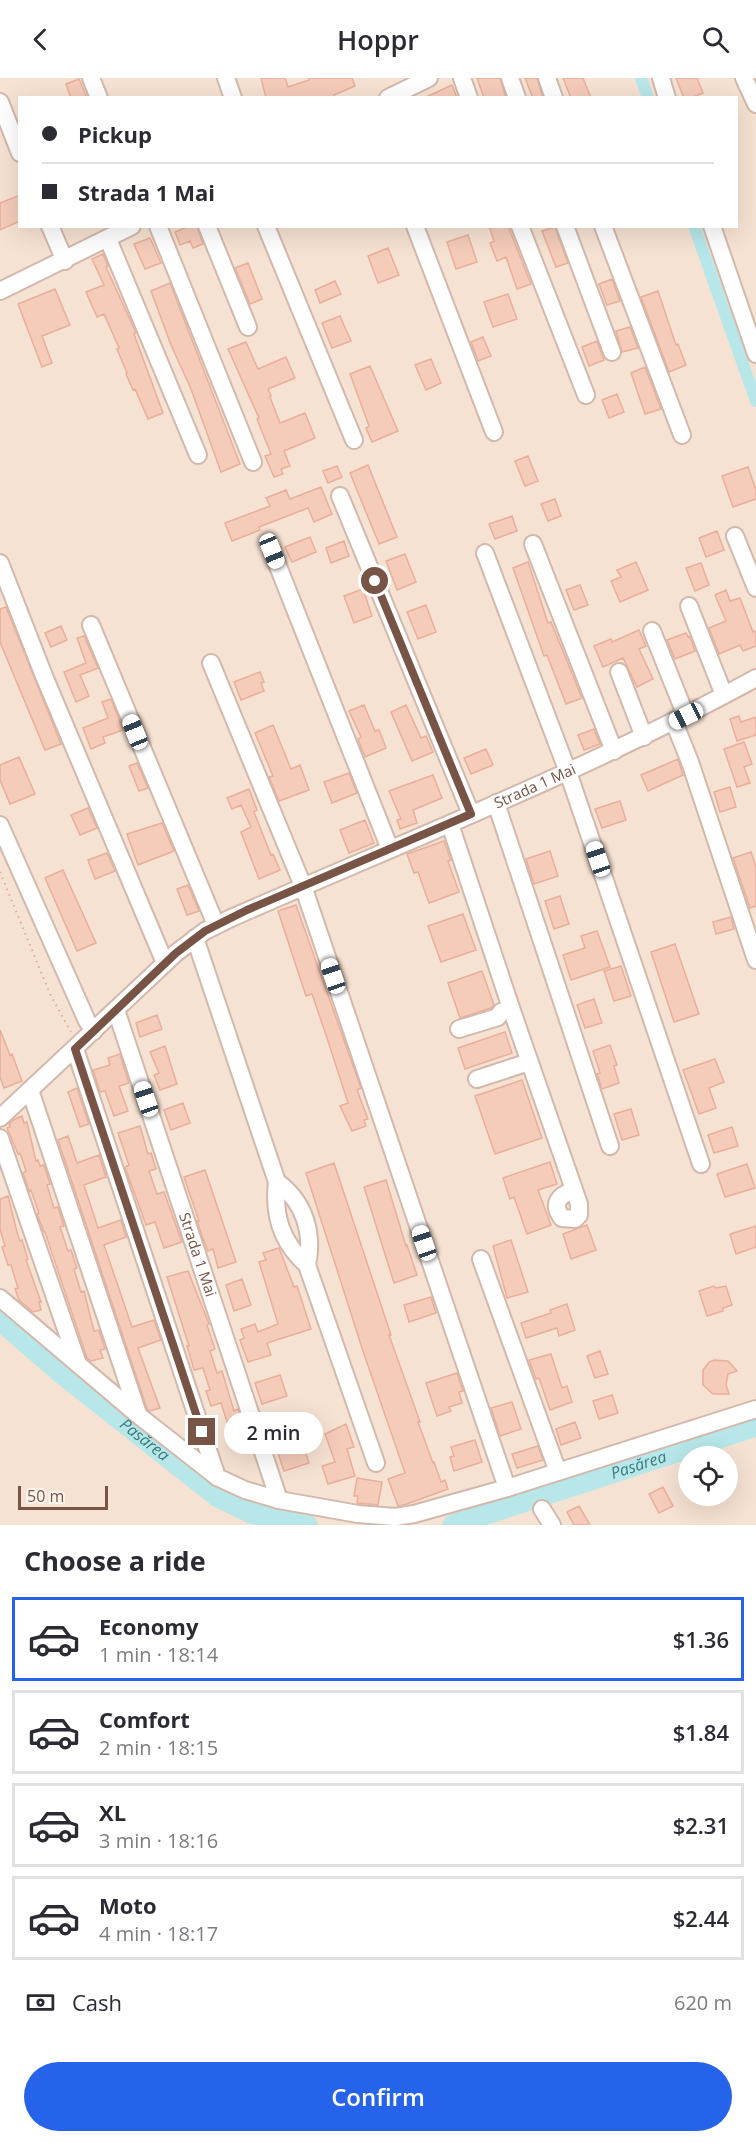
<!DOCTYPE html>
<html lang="en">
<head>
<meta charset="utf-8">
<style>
	body { margin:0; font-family:"Open Sans",sans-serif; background:#f7f7f7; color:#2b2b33; height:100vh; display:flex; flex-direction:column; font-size:22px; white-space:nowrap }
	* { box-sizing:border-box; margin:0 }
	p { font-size:20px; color:#7c7c81 }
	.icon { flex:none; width:33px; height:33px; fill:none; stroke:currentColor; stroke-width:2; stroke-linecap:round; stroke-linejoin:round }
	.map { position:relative; height:1447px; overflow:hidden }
	.details { display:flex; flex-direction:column; background:#fff; flex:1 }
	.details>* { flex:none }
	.banner { position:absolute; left:18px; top:18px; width:720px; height:132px; border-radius:0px; box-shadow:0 6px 24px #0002; display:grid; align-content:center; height:132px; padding:0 24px; background:#fff }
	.tools { position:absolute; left:678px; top:1368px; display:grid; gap:12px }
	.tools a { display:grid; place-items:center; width:60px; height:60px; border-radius:50%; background:#fff; box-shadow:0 6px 24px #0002; font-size:30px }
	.scale { position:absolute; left:18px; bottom:15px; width:90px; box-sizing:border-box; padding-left:6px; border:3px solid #785447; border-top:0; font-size:16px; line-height:21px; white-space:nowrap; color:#785447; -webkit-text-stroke:4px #fff5ec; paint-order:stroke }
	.end { position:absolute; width:27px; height:27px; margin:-14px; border:8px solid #785447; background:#fff; box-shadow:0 0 0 3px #fff }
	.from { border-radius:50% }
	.bubble { position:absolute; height:42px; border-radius:21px; background:#fff; box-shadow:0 6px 24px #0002; font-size:20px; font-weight:600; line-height:42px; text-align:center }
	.car { position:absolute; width:18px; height:36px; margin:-18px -9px; border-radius:8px; box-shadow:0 0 4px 2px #0007; background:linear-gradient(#fff 24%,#345 0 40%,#fff 0 76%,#345 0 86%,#fff 0) }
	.banner b { display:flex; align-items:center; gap:21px; height:57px; font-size:22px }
	.banner b+b { border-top:2px solid #e1e1e2 }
	.banner i { width:15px; height:15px; background:#2b2b33 }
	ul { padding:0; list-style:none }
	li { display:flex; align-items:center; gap:18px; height:84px; margin:0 12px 9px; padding:0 12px; border:3px solid #e1e1e2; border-radius:0px }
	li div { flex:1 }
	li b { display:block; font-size:22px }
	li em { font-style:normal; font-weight:600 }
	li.current { border-color:#2563eb }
	li>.icon { width:54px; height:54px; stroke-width:1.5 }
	h2 { padding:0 24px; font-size:27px; line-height:72px }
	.pay { display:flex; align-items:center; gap:15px; height:66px; padding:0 24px; font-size:22px }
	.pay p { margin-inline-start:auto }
	.primary-button { display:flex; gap:12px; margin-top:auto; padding:12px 24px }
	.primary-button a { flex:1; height:69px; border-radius:36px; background:#2563eb; color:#fff; font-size:24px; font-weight:600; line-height:69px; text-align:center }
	header { display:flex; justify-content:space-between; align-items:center; height:78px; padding:0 24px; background:#fff; font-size:27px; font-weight:600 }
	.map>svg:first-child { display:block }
	.residential { fill:#f6e2d2; fill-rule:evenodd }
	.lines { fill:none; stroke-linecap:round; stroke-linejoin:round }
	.canal { stroke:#b7e7e9; stroke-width:12 }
	.river { stroke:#b7e7e9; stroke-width:21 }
	.building { fill:#f5cbba; stroke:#e9af99; stroke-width:1.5 }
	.minor-casing { stroke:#d2b9ac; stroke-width:20 }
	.path { stroke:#daae9c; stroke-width:2; stroke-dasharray:1.5 4.5; stroke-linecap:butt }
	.minor { stroke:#fff; stroke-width:16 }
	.route { stroke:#785447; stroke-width:8 }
	.labels { text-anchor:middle; stroke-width:4.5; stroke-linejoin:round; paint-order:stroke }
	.street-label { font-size:15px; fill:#785447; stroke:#fff5ec }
	.water-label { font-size:16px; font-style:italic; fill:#3a7a7e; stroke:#fff5ec }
</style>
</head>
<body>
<header><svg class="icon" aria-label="back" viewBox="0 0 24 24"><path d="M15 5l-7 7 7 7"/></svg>Hoppr<svg class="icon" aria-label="search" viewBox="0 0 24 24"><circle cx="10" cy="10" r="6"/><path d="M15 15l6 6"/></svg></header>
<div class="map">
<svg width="756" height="1447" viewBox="0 0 756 1447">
	<rect width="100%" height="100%" fill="#fef1e4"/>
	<!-- residential -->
	<path class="residential" d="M0 0H756V1447H0ZM20 20H736V148H20ZM688 1378H728V1418H688Z"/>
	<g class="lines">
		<!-- canal -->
		<path class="canal" d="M641 0 648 20
			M694 148 756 323"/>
		<!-- river -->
		<g class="river">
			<path id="s1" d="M0 1242 61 1295 218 1419 251 1435 307 1447"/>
			<path id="s2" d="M453 1447 756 1348"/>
		</g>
	</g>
	<!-- building -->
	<path class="building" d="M261 0H285L288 9 309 2 308 0H352L355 8 334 17 335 20H266Z
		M477 0H500L506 20H484Z
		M525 0H537L543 20H533Z
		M563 0H583L591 20H571Z
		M676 0H697L703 15 691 20H684Z
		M79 1 87 20H71L66 6Z
		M452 7 457 20H424Z
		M20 117V143L0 152V125Z
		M189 148H197L203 166 193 170 190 163 180 167 175 154Z
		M489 148H508L531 206 517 211 506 179 497 183 490 165 494 163Z
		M555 149 568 185 556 189 542 153Z
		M468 157 477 184 456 191 447 164Z
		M150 160 161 185 145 191 134 166Z
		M388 170 399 197 378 205 368 178Z
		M103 176 108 188 106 189 136 255 134 256 163 335 148 341 135 311 133 312 126 296 127 295 117 271 119 270 104 236 97 239 86 214 104 207 92 181Z
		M248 185 262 221 250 226 235 190Z
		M612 201 620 223 607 227 599 206Z
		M335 203 341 216 320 225 315 212Z
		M170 205 240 386 221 394 191 311 171 267 151 213Z
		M55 211 70 247 42 258 52 285 42 289 18 226Z
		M658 213 676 267 678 266 686 287 669 294 641 219Z
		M508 216 517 241 493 249 484 224Z
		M340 238 351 263 332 270 322 245Z
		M630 249 638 270 622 274 616 253Z
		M483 259 491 278 478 283 471 264Z
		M597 263 604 282 589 288 582 269Z
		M246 264 258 291 286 279 295 300 268 311 271 318 270 319 280 345 305 335 315 360 284 373 290 388 281 391 283 396 274 399 265 378 271 376 257 341 259 340 228 271Z
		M431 281 441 305 426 312 415 287Z
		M370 288 398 353 372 364 366 350 369 348 350 296Z
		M645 289 661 331 645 336 631 295Z
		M617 316 624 334 609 340 602 322Z
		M528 378 538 403 525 408 515 383Z
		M368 387 397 459 379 466 350 395Z
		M337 388 342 399 328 405 323 393Z
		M748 389 756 412V421L733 429 722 398Z
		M321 409 332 436 314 444 308 430 259 449 260 452 232 463 225 445 270 428 266 420 286 412 290 421Z
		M555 421 561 438 548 443 541 426Z
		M512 438 517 453 495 461 489 446Z
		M717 453 724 472 706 479 699 460Z
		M310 459 316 474 292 484 285 469Z
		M344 463 349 478 331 485 326 470Z
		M405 476 416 504 397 512 386 483Z
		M528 484 548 545 551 544 582 620 566 626 547 577 544 578 513 490Z
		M636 484 648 512 620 524 611 503 621 499 617 492Z
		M701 485 709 507 695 513 686 490Z
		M580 507 588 527 574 532 566 512Z
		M363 511 372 538 354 545 344 518Z
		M726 512 730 523 740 520 753 554 756 553V568L743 573 740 567 719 576 709 550 726 543 715 517Z
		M426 527 436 554 418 561 407 534Z
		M6 529 61 666 45 672 0 564V531Z
		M61 548 67 562 51 569 45 555Z
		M639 552 646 568 639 571 653 601 637 609 623 580 603 589 594 568 611 561 612 564Z
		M686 555 688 559 690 558 695 573 675 581 667 562Z
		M84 558 98 590 80 597 89 618 76 624 64 594 86 585 77 560Z
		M260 594 264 604 261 605 264 613 241 622 234 604Z
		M111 621 123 652 103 659 105 665 91 671 83 650 108 640 102 624Z
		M364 627 375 653 379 652 386 670 365 679 358 661 361 659 349 633Z
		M406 627 421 660 426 658 433 674 412 683 391 634Z
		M739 638 741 644 756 639V657L737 663 730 641Z
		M273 647 291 691 300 687 309 712 279 723 269 699 273 698 255 655Z
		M594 651 600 666 584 672 578 657Z
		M744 664 752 686 744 689 750 705 737 709 724 671Z
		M486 671 493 687 471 696 464 680Z
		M19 679 35 716 10 726 0 702V687Z
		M678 681 683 697 648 713 641 697Z
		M137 685 148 710 139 713 129 688Z
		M349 695 357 715 332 725 324 704Z
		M433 697 442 720 413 732 417 745 400 751 397 742 401 741 389 713Z
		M730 709 736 729 720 734 714 714Z
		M249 711 257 732 254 734 271 777 273 776 280 792 259 801 241 754 251 749 241 727 232 731 227 720Z
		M620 723 626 742 602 750 595 731Z
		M88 730 97 750 80 757 71 737Z
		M365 742 374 765 349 775 340 752Z
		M162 745 174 773 138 787 127 756Z
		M444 763 451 782 448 783 459 814 429 825 418 794 414 795 407 776Z
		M550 773 558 798 534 806 526 781Z
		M751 774 756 789V828L750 830 733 780Z
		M107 775 115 793 95 801 88 782Z
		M63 792 96 865 77 873 45 800Z
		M188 807 199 833 187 837 177 811Z
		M560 818 569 846 554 851 545 823Z
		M296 827 361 1010 357 1012 368 1041 364 1042 366 1048 352 1053 340 1028 348 1025 327 960 312 916 306 918 278 833Z
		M463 836 476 872 441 884 428 848Z
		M731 839 734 851 716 856 713 844Z
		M597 853 610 889 571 902 563 877 585 870 581 858Z
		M675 866 699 936 674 944 651 874Z
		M621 888 631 918 614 923 604 893Z
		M482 893 494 927 491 930 460 940 448 905Z
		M594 921 602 945 585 950 577 927Z
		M157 937 162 951 140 959 136 945Z
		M0 952 10 977 12 976 22 1003 4 1010 0 999Z
		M505 954 512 975 465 991 458 970Z
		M610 967 617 987 614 988 619 1005 602 1011 597 996 600 995 593 973Z
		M165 968 177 1006 160 1012 154 997 159 995 150 974Z
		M120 976 129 1005 119 1008 128 1033 114 1038 105 1013 100 1014 93 992 110 987 108 980Z
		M715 981 724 1004 709 1010 716 1030 699 1036 683 992Z
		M522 1002 542 1060 495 1076 475 1018Z
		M77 1010 89 1046 80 1049 68 1014Z
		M183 1025 190 1045 171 1052 164 1032Z
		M631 1031 639 1057 622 1062 614 1036Z
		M22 1038 24 1045 27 1044 36 1083 38 1082 40 1088 44 1087 50 1106 47 1107 54 1130 58 1129 64 1148 60 1149 68 1173 71 1172 77 1190 74 1191 81 1214 84 1213 94 1253 99 1252 105 1271 100 1272 103 1280 91 1283 87 1280 45 1154H44L37 1136 39 1135 31 1112 29 1113 23 1095 26 1093 20 1075 18 1076 7 1050 10 1049 9 1046 15 1041Z
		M140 1048 148 1076 151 1075 156 1091 149 1093 157 1116 164 1114 182 1164 164 1170 155 1144 146 1147 125 1089 129 1087 118 1055Z
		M732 1049 738 1068 714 1075 708 1057Z
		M68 1058 77 1085 99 1077 106 1099 84 1107 98 1150 121 1142 126 1159 104 1167 132 1249 154 1242 161 1262 138 1270 160 1330 150 1333 147 1331 58 1062Z
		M550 1084 557 1106 538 1112 551 1147 527 1156 514 1119 510 1121 503 1100Z
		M334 1085 391 1257H389L420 1344H418L433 1385 434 1384 441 1404 445 1402 448 1411 407 1426 398 1428 388 1401 405 1395 363 1273 306 1095Z
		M747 1086 755 1110 725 1119 717 1096Z
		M205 1092 236 1184 218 1190 213 1171 208 1173 202 1158 197 1143H199L184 1099Z
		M386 1102 406 1168 407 1167 417 1197 394 1205 364 1109Z
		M8 1118 17 1154 20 1163 22 1162 28 1181 26 1182 41 1224H39L41 1232 33 1234 19 1222 15 1211 18 1210 14 1197 11 1187H8L2 1169 5 1168 0 1151V1121Z
		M587 1147 596 1172 571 1181 563 1156Z
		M756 1148V1169L736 1176 730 1156Z
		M511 1162 528 1214 507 1220 493 1168Z
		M279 1170 294 1209 297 1208 311 1251 267 1265 271 1277 248 1284 240 1262 244 1260 241 1251 255 1246 258 1254 278 1246 259 1184 266 1182 263 1175Z
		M188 1193 209 1246 207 1247 215 1271 210 1273 217 1295 222 1293 234 1333 238 1331 244 1351 231 1356 221 1325 211 1328 206 1313 210 1312 203 1290 194 1292 187 1268H189L167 1199Z
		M242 1201 251 1227 234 1233 226 1207Z
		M714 1208 716 1210 726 1208 732 1227 723 1230V1233L707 1238 699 1213Z
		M431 1219 436 1235 409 1244 404 1227Z
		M567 1226 575 1252 559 1258 557 1250 526 1260 521 1245 551 1235 550 1232Z
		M600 1273 608 1296 595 1300 587 1278Z
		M551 1276 562 1310 567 1308 572 1324 550 1332 539 1300 536 1301 529 1282Z
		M714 1282 728 1283 737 1293 728 1296 726 1307 729 1316H713L703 1307V1292L709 1284Z
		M457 1295 463 1313 459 1314 462 1325 449 1329 451 1333 437 1338 426 1305Z
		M280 1297 287 1318 262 1326 255 1305Z
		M612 1317 618 1335 599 1341 593 1323Z
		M512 1324 521 1351 500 1358 491 1330Z
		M575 1344 581 1360 561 1367 556 1351Z
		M346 1346 354 1369 347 1371 355 1398 328 1406 322 1388 335 1384 325 1356Z
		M475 1362 482 1384 454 1393 450 1379 454 1378 451 1369Z
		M302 1363 309 1385 284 1393 277 1372Z
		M538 1368 543 1382 517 1390 512 1376Z
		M357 1400 382 1404 378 1427 357 1425 358 1418H354Z
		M663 1409 673 1428 659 1435 649 1416Z
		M579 1428 590 1447H574L567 1434Z"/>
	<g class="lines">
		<defs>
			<g id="minor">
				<path d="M91 0 99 20"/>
				<path d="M226 0 233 20"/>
				<path d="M462 0 469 20"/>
				<path d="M510 0 517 20"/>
				<path d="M547 0 554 20"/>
				<path d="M661 0 667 20"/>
				<path d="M744 0 756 26"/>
				<path d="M388 20 429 0"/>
				<path d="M0 24 20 75"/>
				<path d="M50 148 65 183"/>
				<path d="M158 148 253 384"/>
				<path d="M207 148 248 249"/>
				<path d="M266 148 354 362"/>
				<path d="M415 148 494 354"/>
				<path d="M520 148 586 317"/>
				<path d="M565 148 612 274"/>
				<path d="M603 148 682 357"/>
				<path d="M712 148 756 276"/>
				<path d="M108 161 198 377"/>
				<path d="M0 213 132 148"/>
				<path d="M340 418 471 736"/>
				<path d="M735 458 756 510"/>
				<path d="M533 466 614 673"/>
				<path d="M272 473 390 771"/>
				<path d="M485 475 568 694 701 1086"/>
				<path d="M0 485 44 598 165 885"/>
				<path d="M689 528 724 617"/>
				<path d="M91 547 216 847"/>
				<path d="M652 553 686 638"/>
				<path d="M211 585 303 808 507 1410"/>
				<path d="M619 594 644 659"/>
				<path d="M674 644 690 684 756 882"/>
				<path d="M496 725 610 1068"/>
				<path d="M450 746 511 930 579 1126V1137L575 1141 562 1140C551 1126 559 1117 574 1112"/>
				<path d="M0 747 87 943 94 953"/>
				<path d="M195 860 277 1104C273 1137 281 1164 307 1187L376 1385"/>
				<path id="s3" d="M116 932 279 1422"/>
				<path d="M459 951 498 939 501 934 511 930"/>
				<path d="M75 971 217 1399"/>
				<path d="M477 1001 529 984"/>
				<path d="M30 1012 138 1336"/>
				<path id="s4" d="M0 1040 176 875 205 853 229 841C406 763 586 693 756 600"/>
				<path d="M0 1060 78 1286"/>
				<path d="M277 1104C304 1123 314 1155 307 1187"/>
				<path d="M481 1181 558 1394"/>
				<path d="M0 1220 138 1337 217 1399 245 1412 279 1422 358 1436 395 1439 414 1436 507 1410 756 1331"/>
				<path d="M542 1431 552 1447"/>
			</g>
		</defs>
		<!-- minor casing -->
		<use href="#minor" class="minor-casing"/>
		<!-- path -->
		<path class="path" d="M0 794 50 916 71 954"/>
		<!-- minor -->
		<use href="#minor" class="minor"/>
	</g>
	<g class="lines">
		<!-- route -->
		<path class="route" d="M202 1354 75 971 176 875 205 853 247 832 471 736 375 503"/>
	</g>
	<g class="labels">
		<!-- street labels -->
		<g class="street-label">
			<text dy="5" stroke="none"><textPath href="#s4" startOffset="638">Strada 1 Mai</textPath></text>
			<text dy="5" stroke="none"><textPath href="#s3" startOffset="258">Strada 1 Mai</textPath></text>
		</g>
		<!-- water labels -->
		<g class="water-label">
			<text dy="6" stroke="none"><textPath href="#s1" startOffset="188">Pasărea</textPath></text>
			<text dy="6" stroke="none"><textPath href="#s2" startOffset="195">Pasărea</textPath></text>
		</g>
	</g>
</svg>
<div class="tools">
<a><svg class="icon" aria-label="locate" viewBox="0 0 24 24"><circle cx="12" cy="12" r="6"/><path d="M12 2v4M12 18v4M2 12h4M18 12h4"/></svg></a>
</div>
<div class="scale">50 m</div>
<i class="end from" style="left:375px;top:503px"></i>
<i class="end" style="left:202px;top:1354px"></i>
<div class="bubble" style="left:224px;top:1334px;width:99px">2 min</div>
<i class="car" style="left:272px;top:473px;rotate:158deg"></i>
<i class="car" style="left:686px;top:638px;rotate:243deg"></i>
<i class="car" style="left:135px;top:654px;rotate:338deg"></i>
<i class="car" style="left:598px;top:781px;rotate:341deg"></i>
<i class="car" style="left:333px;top:898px;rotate:341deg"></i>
<i class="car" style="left:146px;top:1021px;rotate:341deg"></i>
<i class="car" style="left:424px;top:1165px;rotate:341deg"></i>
<div class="banner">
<b><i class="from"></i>Pickup</b>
<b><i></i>Strada 1 Mai</b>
</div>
</div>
<section class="details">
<h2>Choose a ride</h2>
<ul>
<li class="current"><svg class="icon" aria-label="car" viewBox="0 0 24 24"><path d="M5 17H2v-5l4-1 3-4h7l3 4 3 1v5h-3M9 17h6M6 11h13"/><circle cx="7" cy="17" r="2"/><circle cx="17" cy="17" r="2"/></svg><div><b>Economy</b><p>1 min · 18:14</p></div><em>$1.36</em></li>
<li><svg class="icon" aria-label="car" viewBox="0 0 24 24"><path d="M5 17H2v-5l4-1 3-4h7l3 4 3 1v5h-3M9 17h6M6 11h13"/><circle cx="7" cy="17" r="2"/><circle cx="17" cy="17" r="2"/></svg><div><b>Comfort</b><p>2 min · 18:15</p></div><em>$1.84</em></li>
<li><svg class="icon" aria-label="car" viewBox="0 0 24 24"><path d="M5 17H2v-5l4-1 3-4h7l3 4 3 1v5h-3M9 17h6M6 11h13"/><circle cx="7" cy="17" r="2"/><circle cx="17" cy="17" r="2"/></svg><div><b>XL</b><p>3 min · 18:16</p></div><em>$2.31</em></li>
<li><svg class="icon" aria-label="car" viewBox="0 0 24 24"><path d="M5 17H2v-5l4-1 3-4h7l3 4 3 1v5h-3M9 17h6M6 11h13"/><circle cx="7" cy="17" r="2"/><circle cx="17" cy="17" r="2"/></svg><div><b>Moto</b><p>4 min · 18:17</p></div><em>$2.44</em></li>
</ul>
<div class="pay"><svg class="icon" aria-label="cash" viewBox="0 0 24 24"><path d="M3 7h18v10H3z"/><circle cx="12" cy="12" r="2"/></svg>Cash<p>620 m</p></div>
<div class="primary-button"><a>Confirm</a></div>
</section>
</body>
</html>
